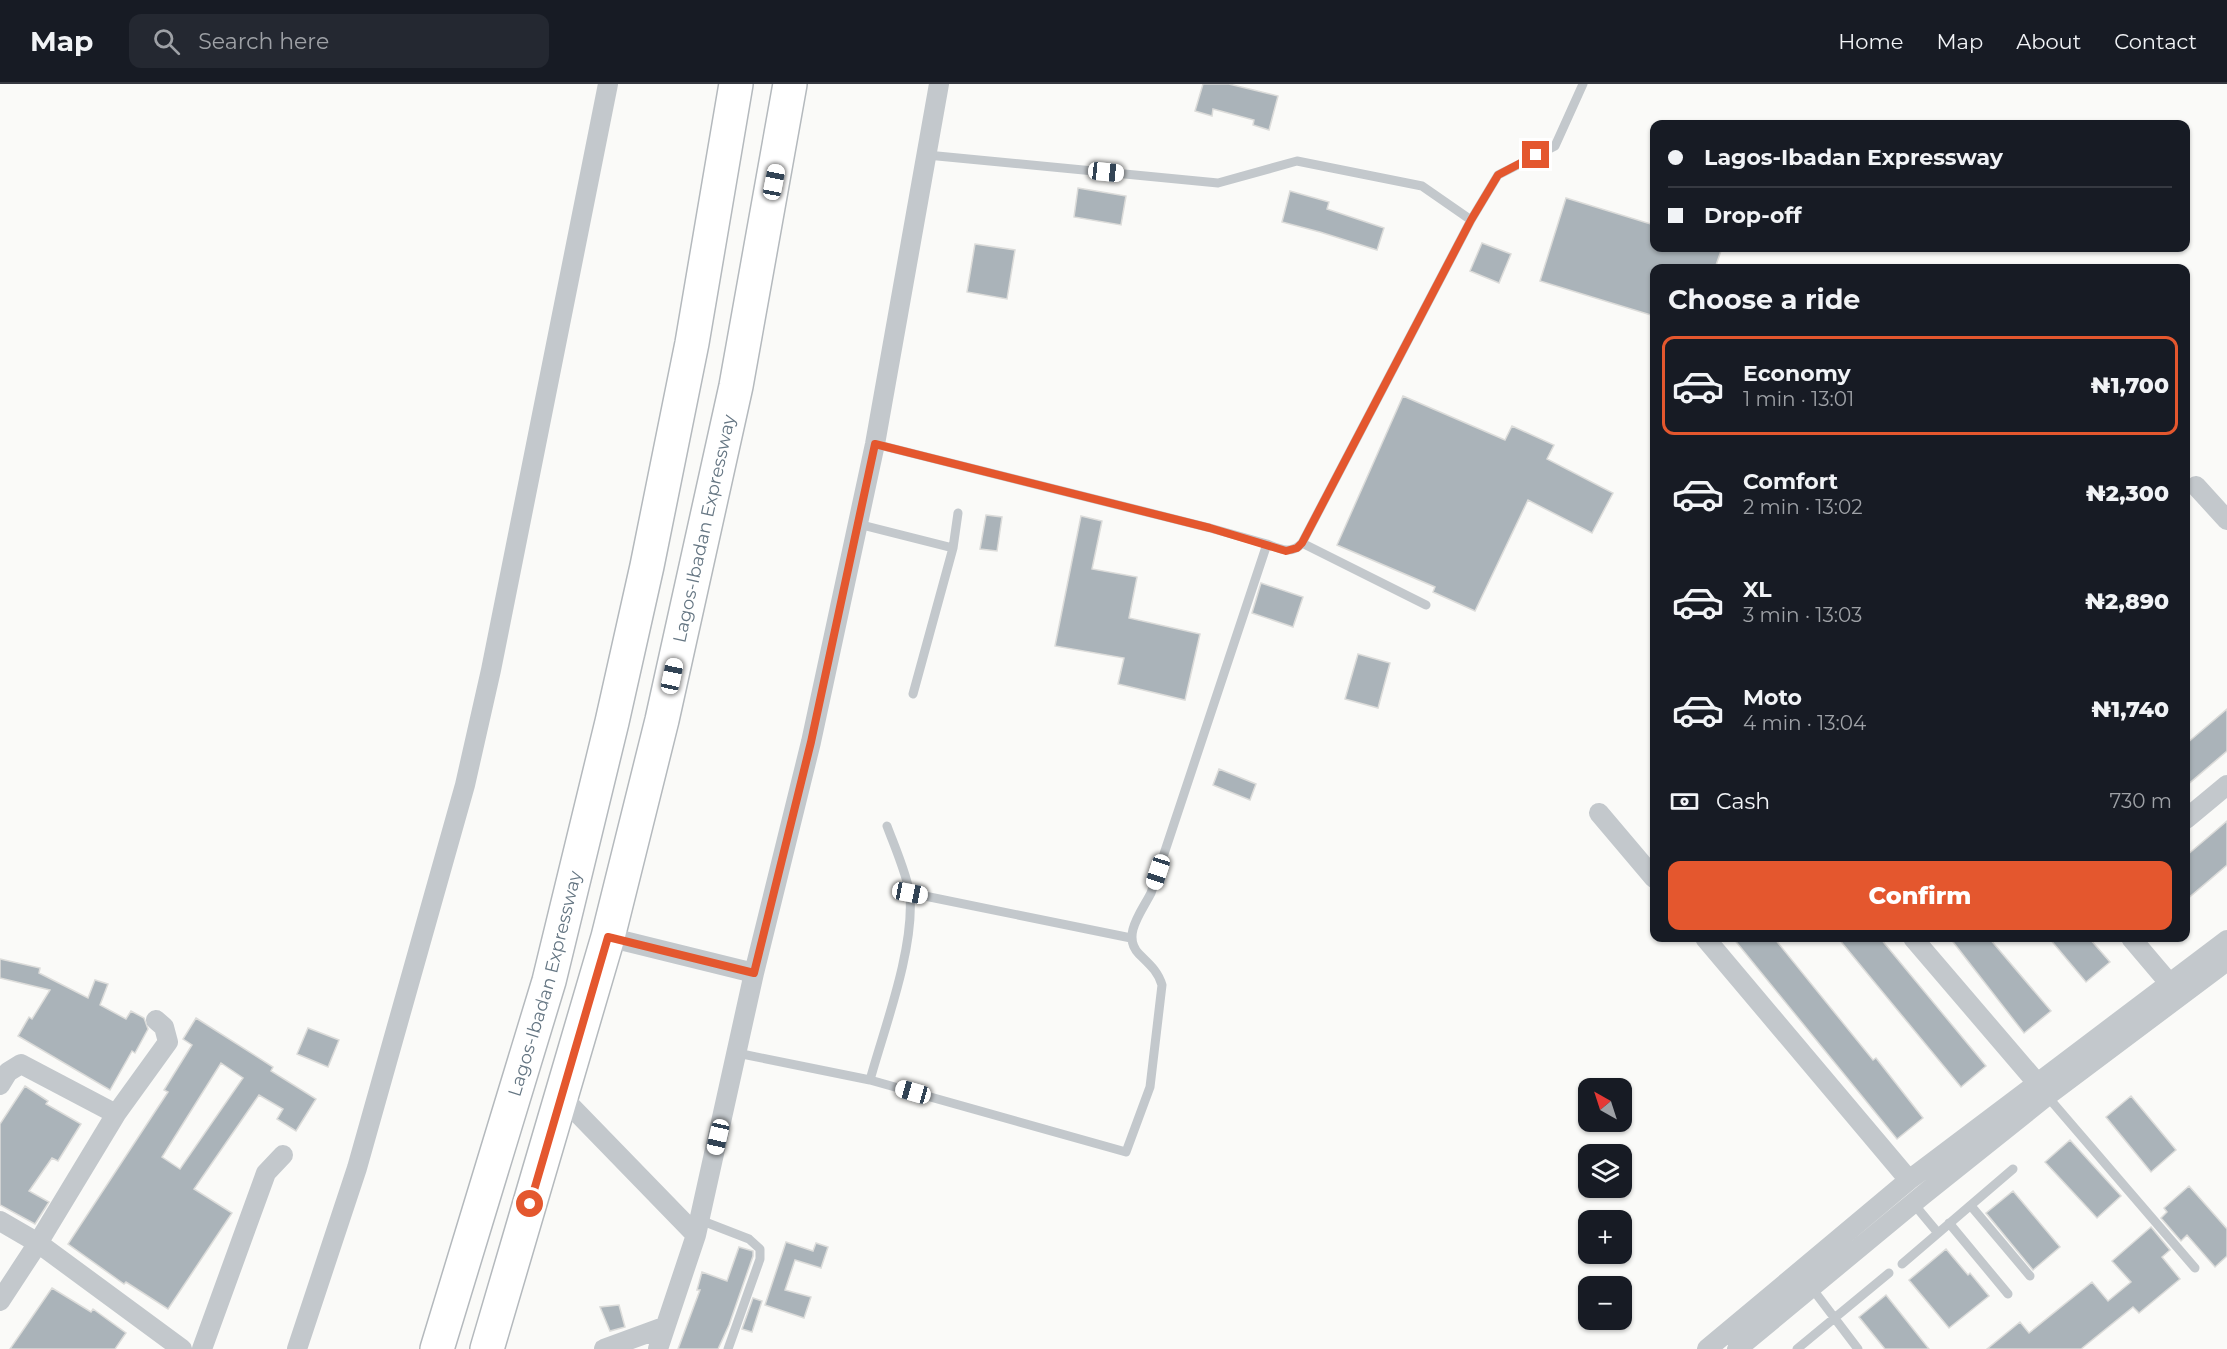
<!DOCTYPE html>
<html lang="en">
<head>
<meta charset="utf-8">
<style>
	body { margin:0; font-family:Montserrat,sans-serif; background:#242831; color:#f1f3f6; height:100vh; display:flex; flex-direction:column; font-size:22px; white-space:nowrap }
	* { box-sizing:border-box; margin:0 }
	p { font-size:20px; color:#9ea1a6 }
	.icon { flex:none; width:33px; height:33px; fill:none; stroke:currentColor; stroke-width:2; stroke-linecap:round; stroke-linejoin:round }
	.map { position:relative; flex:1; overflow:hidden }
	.drawer { position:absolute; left:1650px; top:180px; width:540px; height:678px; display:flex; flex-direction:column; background:#171b24; border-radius:12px; box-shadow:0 2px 4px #0004 }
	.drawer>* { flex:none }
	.top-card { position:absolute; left:1650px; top:36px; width:540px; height:132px; border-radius:12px; box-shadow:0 2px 4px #0004; display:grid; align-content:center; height:132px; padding:0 18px; background:#171b24 }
	.needle { width:39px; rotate:321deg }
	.controls { position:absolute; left:1578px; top:994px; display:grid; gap:12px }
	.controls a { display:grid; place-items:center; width:54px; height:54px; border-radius:12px; background:#171b24; box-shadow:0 2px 4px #0004; font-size:30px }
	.end { position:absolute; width:27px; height:27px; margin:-14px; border:8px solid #e4572e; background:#fff; box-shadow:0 0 0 3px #fff }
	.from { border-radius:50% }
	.car { position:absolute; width:18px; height:36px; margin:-18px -9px; border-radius:8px; box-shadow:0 0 4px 2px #0007; background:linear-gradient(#fff 24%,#345 0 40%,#fff 0 76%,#345 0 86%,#fff 0) }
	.top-card b { display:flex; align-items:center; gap:21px; height:57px; font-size:22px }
	.top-card b+b { border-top:2px solid #363941 }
	.top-card i { width:15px; height:15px; background:#f1f3f6 }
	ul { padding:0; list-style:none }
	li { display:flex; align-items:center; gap:18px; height:99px; margin:0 12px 9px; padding:0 6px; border:3px solid transparent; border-radius:12px }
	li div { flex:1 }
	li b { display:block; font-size:22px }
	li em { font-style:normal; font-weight:800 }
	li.on { border-color:#e4572e }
	li>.icon { width:54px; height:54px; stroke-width:1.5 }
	h2 { padding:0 18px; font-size:27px; line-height:72px }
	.pay { display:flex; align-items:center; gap:15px; height:66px; padding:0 18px; font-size:22px }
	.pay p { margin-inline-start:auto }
	.primary-button { display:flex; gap:12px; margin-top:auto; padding:12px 18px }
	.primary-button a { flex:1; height:69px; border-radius:12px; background:#e4572e; color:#fff; font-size:24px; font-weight:800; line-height:69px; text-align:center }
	header { display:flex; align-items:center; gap:36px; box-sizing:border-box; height:84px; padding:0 30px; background:#171b24; border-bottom:2px solid #363941 }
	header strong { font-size:28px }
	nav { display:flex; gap:33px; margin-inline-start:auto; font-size:21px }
	.search { width:420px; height:54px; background:#242831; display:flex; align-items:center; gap:15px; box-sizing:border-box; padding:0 21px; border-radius:12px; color:#9ea1a6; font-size:22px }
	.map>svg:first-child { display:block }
	.building { fill:#aab3b9; stroke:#dcdcda; stroke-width:1.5; fill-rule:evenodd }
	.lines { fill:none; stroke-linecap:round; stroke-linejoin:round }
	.highway-casing { stroke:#b4b9bd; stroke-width:36 }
	.lane { stroke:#c3c8cc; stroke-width:9 }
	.street { stroke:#c3c8cc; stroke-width:20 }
	.highway { stroke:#fff; stroke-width:33 }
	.route { stroke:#e4572e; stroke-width:8 }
	.labels { text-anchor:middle; stroke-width:6; stroke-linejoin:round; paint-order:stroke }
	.street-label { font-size:18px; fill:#657683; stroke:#fff }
</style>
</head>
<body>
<header>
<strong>Map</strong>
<div class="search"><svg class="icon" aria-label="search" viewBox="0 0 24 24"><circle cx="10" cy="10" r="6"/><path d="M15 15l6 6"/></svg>Search here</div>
<nav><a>Home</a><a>Map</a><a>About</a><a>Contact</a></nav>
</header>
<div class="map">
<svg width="2227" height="1265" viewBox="0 0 2227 1265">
	<rect width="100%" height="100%" fill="#fafaf8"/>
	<!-- building -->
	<path class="building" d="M1203 0H1229L1278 12 1269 46 1253 41 1254 36 1213 25 1212 32 1195 27Z
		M1078 104 1126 112 1121 141 1074 133Z
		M1290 107 1329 118 1327 125 1384 144 1377 166 1320 148 1282 138Z
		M1566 114 1654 141V164H1722L1715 184H1654V232L1540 197Z
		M1482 159 1511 170 1499 199 1470 187Z
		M975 160 1015 166 1007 215 967 208Z
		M1403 312 1505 356 1512 342 1554 361 1547 375 1613 409 1592 449 1528 416 1475 527 1433 508 1435 503 1337 461Z
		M986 431 1002 433 997 467 980 465Z
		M1081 432 1102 437 1092 485 1137 493 1129 534 1200 550 1185 616 1118 600 1124 574 1055 562Z
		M1261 499 1303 513 1293 543 1252 529Z
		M1358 570 1390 579 1378 624 1345 615Z
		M2227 625V667L2186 702V660Z
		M1219 685 1256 700 1250 716 1213 701Z
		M2227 737V781L2186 816V772Z
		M1733 854H1774L1873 976 1876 974 1923 1034 1897 1055Z
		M1838 854H1880L1986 982 1961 1003Z
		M1950 854H1989L2051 927 2024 949Z
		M2049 854H2089L2110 878 2086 898Z
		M0 875 40 884 39 889 88 914 95 896 108 900 100 921 126 935 131 927 144 934 148 945 135 969 132 967 110 1006 18 952 29 933 32 935 50 906 0 894Z
		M196 934 273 983 271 987 316 1015 296 1047 277 1035 283 1025 259 1011 194 1105 232 1129 168 1225 126 1198 124 1200 68 1160 168 1008 164 1006 192 961 183 955ZM221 979 243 994 180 1085 162 1073Z
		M308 944 339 956 328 983 297 970Z
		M25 1002 48 1017 46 1020 81 1040 58 1077 52 1074 29 1107 49 1118 35 1140 0 1121V1040Z
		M2131 1012 2176 1066 2151 1088 2106 1033Z
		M2070 1056 2121 1112 2097 1134 2045 1078Z
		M2189 1102 2227 1145V1172L2215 1183 2187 1151 2181 1157 2161 1134 2167 1128 2164 1124Z
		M2013 1107 2060 1163 2033 1186 1986 1129Z
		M2151 1143 2170 1166 2162 1173 2180 1195 2139 1229 2133 1223 2081 1265H1987L2020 1238 2029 1249 2092 1198 2108 1217 2131 1198 2112 1177Z
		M786 1158 813 1167 816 1159 828 1163 821 1184 795 1176 785 1206 811 1213 804 1234 765 1221Z
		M739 1163 753 1167V1172L729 1241 718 1265H678L700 1206H697L702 1188 727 1197Z
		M1946 1165 1968 1191 1970 1189 1989 1212 1949 1244 1909 1196Z
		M52 1204 91 1228 93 1225 126 1249 115 1265H10Z
		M1886 1211 1929 1265H1885L1859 1233Z
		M753 1214 762 1217 752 1248 742 1245Z
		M619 1221 625 1243 610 1247 600 1223Z"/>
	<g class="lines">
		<defs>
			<g id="highway">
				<path id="s1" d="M437 1265 549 897 612 638 647 482 692 259 736 0"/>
				<path id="s2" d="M487 1265 608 853 662 636 736 302 790 0"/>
			</g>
		</defs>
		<!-- highway casing -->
		<use href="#highway" class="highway-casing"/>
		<!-- lane -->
		<path class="lane" d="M1471 136 1498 91 1555 62 1583 0
			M875 360 1210 444 1267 460
			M858 440 953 464
			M1302 459 1426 521
			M913 610 953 464 958 429
			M910 809 1131 854
			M737 969 870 996 1126 1068 1150 1003 1162 901C1158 887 1149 880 1139 870 1121 852 1142 827 1151 809L1267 460C1280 465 1292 471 1302 459L1471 136 1422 102 1297 77 1218 99 927 71
			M870 996C885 942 914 866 910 812 908 793 894 761 887 742
			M2047 1012 2195 1184
			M1913 1119 1938 1149
			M1971 1122 2030 1192
			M700 1136 749 1155 760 1165V1175L728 1265
			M1949 1139 2008 1210
			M1902 1180 2013 1085
			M1811 1203 1858 1265
			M1797 1265 1889 1189"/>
		<!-- street -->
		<path class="street" d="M2196 402 2227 436
			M1599 729 1654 794
			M2186 735 2227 701
			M608 853 754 889
			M1705 854 1909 1096
			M1913 854 2038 1000
			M2131 854 2176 907
			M0 1001 8 988 21 980 116 1030
			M561 1012 696 1151
			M0 1137 38 1159 182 1265
			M0 1217 38 1159 116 1030 168 958 164 943 156 936
			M202 1265 266 1089 283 1071
			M297 1265 357 1084 465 701 491 586 608 0
			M604 1265 664 1243
			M658 1265 696 1151 754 889 811 658 875 360 939 0
			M1707 1265 1909 1096 2227 856
			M1737 1265 1923 1111 2047 1012 2227 877"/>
		<!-- highway -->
		<use href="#highway" class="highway"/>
	</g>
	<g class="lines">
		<!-- route -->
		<path class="route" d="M530 1120 608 853 754 889 811 658 875 360 1210 444 1286 467 1297 464 1302 459 1471 136 1498 91 1536 71"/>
	</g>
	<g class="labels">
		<!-- street labels -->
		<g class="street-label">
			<text dy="6" stroke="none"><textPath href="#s2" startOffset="849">Lagos-Ibadan Expressway</textPath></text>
			<text dy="6" stroke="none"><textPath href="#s1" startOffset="381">Lagos-Ibadan Expressway</textPath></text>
		</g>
	</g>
</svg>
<div class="controls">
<a><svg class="needle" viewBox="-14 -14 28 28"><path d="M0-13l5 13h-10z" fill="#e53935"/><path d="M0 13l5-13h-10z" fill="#9ea1a6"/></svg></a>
<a><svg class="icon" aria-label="layers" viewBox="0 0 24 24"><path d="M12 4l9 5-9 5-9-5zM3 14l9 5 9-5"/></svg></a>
<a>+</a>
<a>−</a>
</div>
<i class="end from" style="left:530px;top:1120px"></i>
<i class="end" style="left:1536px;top:71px"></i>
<i class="car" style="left:1106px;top:88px;rotate:96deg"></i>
<i class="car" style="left:774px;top:98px;rotate:11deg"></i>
<i class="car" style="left:672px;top:592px;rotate:12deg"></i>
<i class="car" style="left:1158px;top:788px;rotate:198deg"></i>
<i class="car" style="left:910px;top:809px;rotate:101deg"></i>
<i class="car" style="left:913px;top:1008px;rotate:286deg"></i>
<i class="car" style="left:718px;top:1053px;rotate:193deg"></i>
<div class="top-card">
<b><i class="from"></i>Lagos-Ibadan Expressway</b>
<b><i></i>Drop-off</b>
</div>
<section class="drawer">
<h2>Choose a ride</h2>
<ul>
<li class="on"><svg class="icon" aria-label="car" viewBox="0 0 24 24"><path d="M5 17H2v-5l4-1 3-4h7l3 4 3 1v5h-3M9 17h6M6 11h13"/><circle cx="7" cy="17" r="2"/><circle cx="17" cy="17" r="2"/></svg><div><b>Economy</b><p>1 min · 13:01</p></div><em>₦1,700</em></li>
<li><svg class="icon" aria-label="car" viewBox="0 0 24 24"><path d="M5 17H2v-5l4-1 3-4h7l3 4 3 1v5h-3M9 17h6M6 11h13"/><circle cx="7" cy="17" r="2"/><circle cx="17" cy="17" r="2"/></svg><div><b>Comfort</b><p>2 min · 13:02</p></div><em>₦2,300</em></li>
<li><svg class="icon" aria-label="car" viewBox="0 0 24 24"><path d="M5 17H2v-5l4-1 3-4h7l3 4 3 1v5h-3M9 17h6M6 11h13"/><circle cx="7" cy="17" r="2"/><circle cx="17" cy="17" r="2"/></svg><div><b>XL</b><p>3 min · 13:03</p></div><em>₦2,890</em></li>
<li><svg class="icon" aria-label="car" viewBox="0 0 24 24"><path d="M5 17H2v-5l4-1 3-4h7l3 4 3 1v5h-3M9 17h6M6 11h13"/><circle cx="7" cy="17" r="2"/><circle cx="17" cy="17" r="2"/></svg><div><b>Moto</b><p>4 min · 13:04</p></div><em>₦1,740</em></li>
</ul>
<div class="pay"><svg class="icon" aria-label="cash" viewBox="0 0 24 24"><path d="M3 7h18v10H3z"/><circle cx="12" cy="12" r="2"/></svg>Cash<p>730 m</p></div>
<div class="primary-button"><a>Confirm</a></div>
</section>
</div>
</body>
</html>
